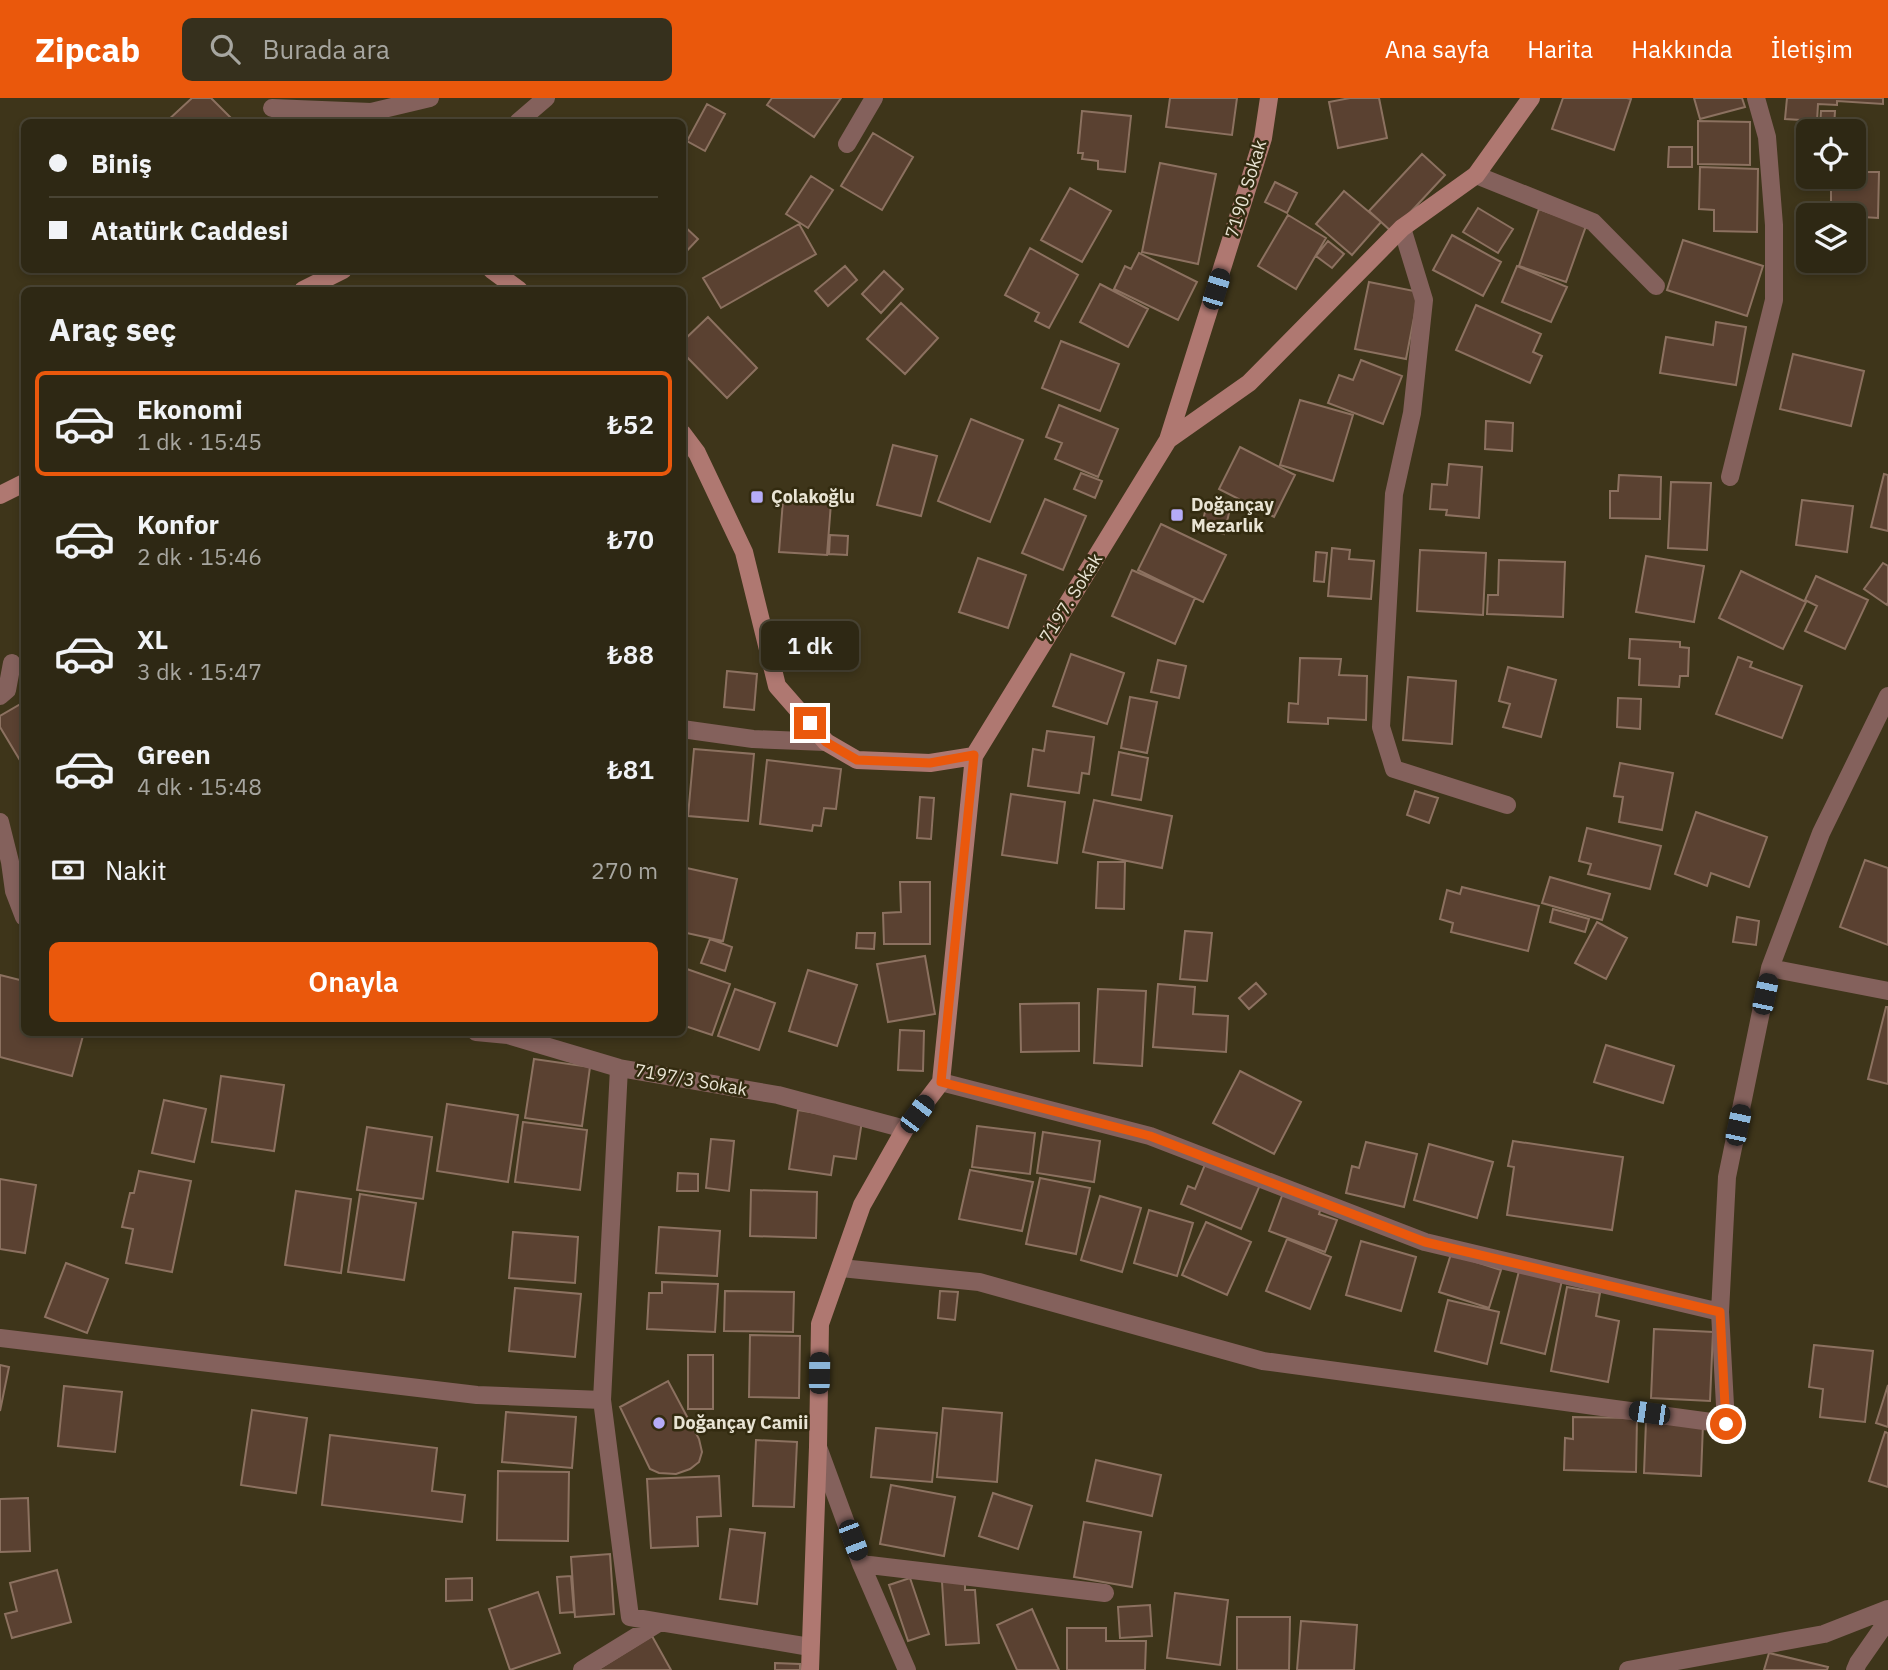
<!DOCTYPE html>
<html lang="tr">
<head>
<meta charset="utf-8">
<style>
	body { margin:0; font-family:"IBM Plex Sans",sans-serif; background:#36301d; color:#f1f3f6; height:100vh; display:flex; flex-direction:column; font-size:26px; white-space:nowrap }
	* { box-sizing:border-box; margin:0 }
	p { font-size:23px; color:#a7a6a0 }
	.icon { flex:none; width:38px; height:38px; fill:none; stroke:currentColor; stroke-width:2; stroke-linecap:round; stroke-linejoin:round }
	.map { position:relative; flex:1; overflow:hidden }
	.details { position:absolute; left:21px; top:189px; width:665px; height:749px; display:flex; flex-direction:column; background:#2e2814; border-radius:10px; box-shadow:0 4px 10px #0003,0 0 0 2px #494434 }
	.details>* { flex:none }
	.guide { position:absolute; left:21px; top:21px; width:665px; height:154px; border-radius:10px; box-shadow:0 4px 10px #0003,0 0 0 2px #494434; display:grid; align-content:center; height:154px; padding:0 28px; background:#2e2814 }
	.tools { position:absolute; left:1796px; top:21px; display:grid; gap:14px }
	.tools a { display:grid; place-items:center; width:70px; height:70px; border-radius:10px; background:#2e2814; box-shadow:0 4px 10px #0003,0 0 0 2px #494434; font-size:35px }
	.end { position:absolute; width:32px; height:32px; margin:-16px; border:9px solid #ea580c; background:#fff; box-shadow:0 0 0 4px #fff }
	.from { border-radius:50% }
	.bubble { position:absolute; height:49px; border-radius:10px; background:#2e2814; box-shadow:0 4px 10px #0003,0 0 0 2px #494434; font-size:23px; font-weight:600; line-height:49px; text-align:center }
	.car { position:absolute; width:21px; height:42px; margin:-21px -10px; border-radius:9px; box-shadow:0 0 5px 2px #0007; background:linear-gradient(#222 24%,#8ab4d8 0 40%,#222 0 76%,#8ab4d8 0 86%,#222 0) }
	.guide b { display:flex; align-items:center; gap:24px; height:66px; font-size:26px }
	.guide b+b { border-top:2px solid #494434 }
	.guide i { width:18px; height:18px; background:#f1f3f6 }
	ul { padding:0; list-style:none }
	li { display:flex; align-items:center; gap:21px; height:105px; margin:0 14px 10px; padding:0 14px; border:4px solid transparent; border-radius:10px }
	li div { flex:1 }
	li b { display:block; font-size:26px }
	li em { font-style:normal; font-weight:600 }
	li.current { border-color:#ea580c }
	li>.icon { width:63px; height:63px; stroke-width:1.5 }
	h2 { padding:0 28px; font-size:32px; line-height:84px }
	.pay { display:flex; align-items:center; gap:18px; height:77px; padding:0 28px; font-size:26px }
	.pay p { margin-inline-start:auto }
	.button { display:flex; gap:14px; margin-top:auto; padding:14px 28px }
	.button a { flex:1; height:80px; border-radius:10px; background:#ea580c; color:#fff; font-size:28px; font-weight:600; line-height:80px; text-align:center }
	header { display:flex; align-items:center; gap:42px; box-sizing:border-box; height:98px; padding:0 35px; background:#ea580c; color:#fff }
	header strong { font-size:33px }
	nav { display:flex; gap:38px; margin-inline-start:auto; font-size:24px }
	.search { width:490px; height:63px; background:#36301d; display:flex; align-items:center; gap:18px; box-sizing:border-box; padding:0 24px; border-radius:10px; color:#a7a6a0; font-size:26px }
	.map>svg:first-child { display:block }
	.building { fill:#5a4131; stroke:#8c7160; stroke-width:2 }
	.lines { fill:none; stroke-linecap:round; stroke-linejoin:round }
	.lane { stroke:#84615c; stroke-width:18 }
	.street { stroke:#84615c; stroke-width:18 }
	.secondary { stroke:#af7871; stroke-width:18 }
	.route { stroke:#ea580c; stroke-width:9 }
	.poi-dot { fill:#b6acf8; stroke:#332b10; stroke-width:2.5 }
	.labels { text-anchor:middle; stroke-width:5; stroke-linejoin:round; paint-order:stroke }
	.street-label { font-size:18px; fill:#e9e4d4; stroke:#332b10 }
	.poi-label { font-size:18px; font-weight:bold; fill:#e9e4d4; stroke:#332b10; text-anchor:start }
</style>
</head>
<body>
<header>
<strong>Zipcab</strong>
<div class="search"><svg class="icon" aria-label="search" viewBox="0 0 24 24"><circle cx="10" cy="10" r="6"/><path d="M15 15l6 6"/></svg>Burada ara</div>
<nav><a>Ana sayfa</a><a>Harita</a><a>Hakkında</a><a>İletişim</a></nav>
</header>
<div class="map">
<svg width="1888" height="1572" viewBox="0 0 1888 1572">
	<rect width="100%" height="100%" fill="#3e351a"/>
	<!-- building -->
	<path class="building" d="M192 0H211L235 24H166Z
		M772 0H841L814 39 767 7Z
		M1170 0H1237L1232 37 1166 29Z
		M1350 0H1379L1387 40 1338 50 1329 4Z
		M1563 0H1627L1631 1 1614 52 1552 31Z
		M1694 0H1742L1745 9 1700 21Z
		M1787 0H1883V6L1837 3V7L1818 6 1817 23 1785 21Z
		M707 6 725 16 705 53 687 43Z
		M1082 13 1131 18 1125 74 1098 71V63L1082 61 1083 55H1078Z
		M1821 13H1835L1834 29H1820Z
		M1698 23 1750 24V67L1698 66Z
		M873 35 913 59 882 112 841 88Z
		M1669 49H1692V69H1668Z
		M1422 56 1445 77 1392 134 1369 113Z
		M1160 65 1216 76 1198 166 1142 154Z
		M1700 69 1758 71 1757 134 1714 133V112L1699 111Z
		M1853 74H1879L1878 120 1831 117V79H1853Z
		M811 78 833 92 808 130 786 116Z
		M1275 84 1297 95 1287 115 1265 104Z
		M1070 90 1111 113 1082 164 1041 142Z
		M1344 93 1381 124 1352 157 1316 126Z
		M1478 110 1513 131 1498 155 1463 134Z
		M1539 111 1586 128 1566 184 1519 168Z
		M1288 117 1326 140 1296 191 1258 168Z
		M682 126 698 141 682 158Z
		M799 126 816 156 721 210 703 180Z
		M1452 137 1501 164 1483 198 1433 172Z
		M1683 142 1763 168 1747 218 1667 192Z
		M1328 143 1344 156 1332 170 1316 158Z
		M1030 150 1078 177 1049 230 1035 223 1039 215 1005 197Z
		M1139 155 1197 184 1178 222 1114 191 1125 168 1131 171Z
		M845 168 857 182 828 208 815 193Z
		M1517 168 1567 189 1551 224 1502 204Z
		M884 173 903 191 881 215 862 196Z
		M1369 184 1419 194 1406 261 1355 251Z
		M1100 186 1148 211 1128 249 1080 224Z
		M901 205 938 240 905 276 867 241Z
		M1476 207 1541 236 1533 254 1542 258 1530 285 1456 252Z
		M708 219 757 270 727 300 682 254V244Z
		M1716 224 1746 229 1736 287 1660 275 1666 239 1713 247Z
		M1061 243 1119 266 1100 313 1042 290Z
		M1793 256 1864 273 1851 328 1780 311Z
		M1361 262 1402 278 1383 326 1328 305 1339 277 1353 282Z
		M1300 302 1353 317 1333 383 1280 367Z
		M1059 307 1118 331 1098 379 1055 361 1062 345 1046 339Z
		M971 321 1023 342 990 424 938 403Z
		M1486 323 1513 325 1512 353 1485 351Z
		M893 347 937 358 921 418 877 407Z
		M1240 349 1295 377 1274 419 1219 391Z
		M1449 366 1482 369 1479 420 1446 417 1447 412 1430 411 1432 386 1447 387Z
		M1081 375 1102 383 1095 400 1074 391Z
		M1884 376 1888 377V433L1871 429Z
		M1619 377 1661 379 1660 421 1610 420V393H1618Z
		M1671 384 1711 385 1707 452 1668 450Z
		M1045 401 1086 418 1063 472 1022 455Z
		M783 402 831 405 827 457 779 454Z
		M1802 402 1853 408 1847 454 1796 447Z
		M1207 406 1230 411 1224 436 1201 430Z
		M1161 426 1226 457 1203 504 1138 472Z
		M830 437 848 438 847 457 829 456Z
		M1332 450 1350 452 1349 461 1374 463 1371 501 1328 498Z
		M1420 452 1486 455 1483 517 1417 513Z
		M1316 454 1327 455 1324 484 1314 483Z
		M1646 458 1704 468 1694 524 1636 514Z
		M978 460 1026 477 1008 530 959 514Z
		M1499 462 1565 464 1563 519 1487 516 1488 497H1498Z
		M1883 465 1888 468V504L1887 507 1864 491Z
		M1132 472 1195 500 1175 546 1112 518Z
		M1741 473 1806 504 1783 551 1719 520Z
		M1816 478 1868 502 1845 551 1805 533 1817 508 1805 502Z
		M1630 541 1680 544V549L1689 550 1688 578H1680L1679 589 1639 587 1640 561 1629 560Z
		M1071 556 1124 575 1107 626 1053 608Z
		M1738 559 1752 564 1750 569 1802 588 1782 640 1716 616Z
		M1300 560 1341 561 1339 577 1367 578 1366 622 1328 620V626L1288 624 1289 605 1298 606Z
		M1158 562 1186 568 1179 600 1151 594Z
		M1508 569 1556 582 1541 639 1503 629 1510 606 1499 603Z
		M727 573 757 576 754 612 724 609Z
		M1408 579 1456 583 1452 646 1403 642Z
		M1130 599 1157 604 1147 655 1121 650Z
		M1618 600 1641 601 1640 631 1617 629Z
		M24 604V669L0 629V618Z
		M1047 633 1094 639 1089 676 1082 675 1079 695 1028 688 1033 651 1044 653Z
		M694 651 754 656 748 723 688 718Z
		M1119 654 1148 660 1141 702 1112 697Z
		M767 662 841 671 836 711 824 710 821 728 813 727 812 733 760 726Z
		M1620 665 1673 675 1662 732 1619 724 1623 699 1614 698Z
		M1415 693 1438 700 1429 725 1407 717Z
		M1011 696 1065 704 1057 765 1002 757Z
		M920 699 934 700 931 741 917 740Z
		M1094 702 1172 718 1162 770 1083 754Z
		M1696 714 1767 739 1749 789 1711 775 1707 788 1675 776Z
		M1587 730 1661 748 1650 791 1588 776 1591 766 1579 763Z
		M1865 762 1888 770V847L1840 829Z
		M1098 764H1125L1124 811 1096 810Z
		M682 769 737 781 723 843 682 834Z
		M1550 779 1610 796 1602 822 1542 805Z
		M900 784H930V846H884L883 815 901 814Z
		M1462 789 1539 808 1528 853 1451 834 1453 825 1440 821 1447 792 1460 796Z
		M1553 811 1589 821 1585 834 1550 824Z
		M1737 819 1759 823 1756 847 1733 844Z
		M1597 824 1627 840 1606 881 1575 865Z
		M1185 833 1212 835 1207 883 1180 881Z
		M857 835H875L874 851 856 850Z
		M710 841 732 849 725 873 701 865Z
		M925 858 935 916 888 924 877 866Z
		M684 870 730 886 712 937 682 927V875Z
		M808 872 857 887 837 948 789 933Z
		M0 877 24 883V934H84L72 978 0 959Z
		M1256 885 1266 896 1249 911 1239 900Z
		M1158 886 1195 889 1193 916 1228 918 1226 954 1153 949Z
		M735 891 775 905 759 952 718 938Z
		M1098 891 1146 893 1142 968 1094 965Z
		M1079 905V953L1021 954 1020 906Z
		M1886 909H1888V986L1868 981Z
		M900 932 924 933 923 973 898 972Z
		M1606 947 1674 968 1663 1005 1594 984Z
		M534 961 590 969 582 1028 525 1020Z
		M1240 973 1301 1004 1274 1056 1213 1025Z
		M221 978 284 987 274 1053 212 1044Z
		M164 1002 206 1011 194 1064 152 1055Z
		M447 1006 518 1017 508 1084 437 1073Z
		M798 1012 862 1023 856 1061 834 1058 831 1077 789 1071Z
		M523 1024 587 1032 580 1092 515 1084Z
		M977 1028 1035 1035 1030 1076 972 1069Z
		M367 1029 432 1039 423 1101 357 1092Z
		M1043 1034 1100 1043 1094 1084 1037 1075Z
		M711 1041 734 1043 729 1093 706 1090Z
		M1513 1043 1623 1059 1612 1132 1507 1117 1514 1069 1508 1068Z
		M1366 1044 1417 1056 1404 1109 1346 1095 1352 1068 1359 1070Z
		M1429 1046 1493 1064 1477 1120 1414 1102Z
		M1206 1064 1260 1087 1241 1131 1181 1106 1188 1088 1195 1091Z
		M970 1072 1033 1084 1022 1133 959 1121Z
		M139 1073 191 1083 172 1174 126 1165 133 1131 122 1129 130 1095H134Z
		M678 1075 698 1076V1093H677Z
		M1040 1080 1090 1090 1076 1156 1026 1146Z
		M0 1081 36 1087 25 1155 0 1151Z
		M751 1092 817 1094 816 1140 750 1138Z
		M296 1093 351 1101 341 1175 285 1167Z
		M1283 1095 1321 1110 1319 1116 1337 1122 1325 1154 1269 1133Z
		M360 1096 416 1105 404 1182 348 1174Z
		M1100 1098 1141 1110 1122 1174 1081 1162Z
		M1149 1112 1193 1125 1177 1178 1134 1165Z
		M1206 1124 1251 1144 1227 1197 1182 1177Z
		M659 1129 720 1133 717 1178 656 1175Z
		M513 1134 578 1139 575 1185 509 1180Z
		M1287 1141 1331 1159 1310 1211 1266 1193Z
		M1361 1143 1416 1159 1401 1213 1346 1197Z
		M1451 1156 1501 1172 1489 1210 1439 1194Z
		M66 1165 108 1181 87 1235 45 1219Z
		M1520 1169 1563 1178 1545 1256 1501 1245Z
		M662 1184 718 1186 715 1234 647 1231 649 1195H662Z
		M1567 1189 1600 1195 1596 1218 1619 1223 1608 1284 1551 1273Z
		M515 1190 581 1196 575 1259 509 1253Z
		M725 1193 794 1194 793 1234 724 1233Z
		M940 1193 958 1194 955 1222 938 1220Z
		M1448 1202 1499 1214 1487 1266 1435 1253Z
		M1654 1231 1713 1234 1710 1303 1651 1300Z
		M750 1237 800 1238 799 1300 749 1299Z
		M1814 1247 1873 1253 1865 1324 1820 1319 1823 1291 1809 1289Z
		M688 1257H713V1311H688Z
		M0 1267 9 1269 0 1313Z
		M668 1283 699 1341 702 1354 699 1364 690 1371 676 1376 659 1375 650 1371 620 1309Z
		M1888 1287V1329L1876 1325Z
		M64 1288 122 1294 115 1354 58 1348Z
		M943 1310 1002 1315 997 1384 937 1379Z
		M252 1312 307 1320 296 1395 241 1387Z
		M506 1314 576 1319 572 1370 502 1364Z
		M1573 1319 1637 1320 1636 1374 1564 1372 1565 1340 1573 1341Z
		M1646 1323 1703 1326 1701 1378 1644 1375Z
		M876 1330 937 1335 932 1384 871 1379Z
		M1885 1334 1888 1335V1389L1869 1383Z
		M330 1337 437 1350 432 1393 465 1397 462 1424 322 1407Z
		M756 1342 797 1344 794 1409 753 1408Z
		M1096 1362 1161 1377 1152 1418 1087 1403Z
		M498 1373 569 1374 568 1443 497 1442Z
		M719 1378 721 1418 697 1419 698 1448 651 1450 647 1381Z
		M891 1387 955 1399 944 1458 880 1446Z
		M993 1395 1032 1408 1018 1451 979 1438Z
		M28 1400 30 1453 0 1454V1401Z
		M1084 1424 1141 1434 1132 1489 1074 1479Z
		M730 1431 765 1435 757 1506 720 1501Z
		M610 1456 614 1516 575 1519 571 1459Z
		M57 1472 71 1524 12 1540 5 1516 17 1513 10 1485Z
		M571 1478 574 1514 560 1515 557 1479Z
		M472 1480V1502L446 1503V1481Z
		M910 1480 929 1536 908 1543 889 1487Z
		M965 1482V1492H975L979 1545 946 1547 942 1484Z
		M538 1494 560 1555 510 1572 489 1511Z
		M1175 1495 1228 1502 1220 1567 1167 1560Z
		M1150 1507 1152 1538 1120 1540 1118 1509Z
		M1032 1511 1059 1572H1017L997 1527Z
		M1237 1519H1290L1289 1572H1237Z
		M1301 1523 1357 1527 1354 1572H1297Z
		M1067 1530H1106V1543H1146L1145 1572H1067Z
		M652 1538 671 1572H597Z
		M1769 1555 1828 1569 1827 1572H1764Z
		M775 1565 800 1566V1572H775Z"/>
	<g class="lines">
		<!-- lane -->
		<path class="lane" d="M272 10 371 14 430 0
			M518 24 546 0"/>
		<!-- street -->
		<path class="street" d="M847 46 874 0
			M1476 77 1593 124 1656 188
			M1402 130 1424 202 1412 315 1394 396 1381 629 1394 671 1507 707
			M1730 379 1774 202V127L1767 39 1756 0
			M0 598 7 592 12 565
			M682 631 753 641 826 644
			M0 724 10 764 14 793 24 819
			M1770 870 1888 893
			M476 934 508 937 619 970 778 997 905 1031
			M619 970 602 1302 630 1519 810 1549
			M941 984 1150 1038 1425 1144 1720 1214
			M841 1170 979 1184 1263 1263 1726 1326 1720 1214 1727 1079 1770 870 1821 735 1888 598
			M0 1240 477 1297 602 1302
			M818 1349 861 1466 907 1572
			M861 1466 1105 1495
			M582 1572 660 1524
			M1628 1572 1824 1536 1888 1511
			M1855 1572 1858 1565 1888 1522"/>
		<!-- secondary -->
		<path class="secondary" d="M492 172 519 192
			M303 192 343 172
			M682 335 697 355 744 454 777 588 826 644 857 662 930 665 974 658
			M1168 342 1249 285 1402 130 1476 77 1531 0
			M0 397 24 385
			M810 1572 818 1349 820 1226 862 1107 905 1031 941 984 974 658 1168 342 1263 40 1269 0"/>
	</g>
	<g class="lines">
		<!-- route -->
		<path class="route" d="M810 625 826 644 857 662 930 665 974 657 941 984 1150 1038 1425 1144 1720 1214 1726 1326"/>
	</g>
	<!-- markers -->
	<g class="poi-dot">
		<rect x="750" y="392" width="14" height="14" rx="3.5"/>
		<rect x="1170" y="410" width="14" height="14" rx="3.5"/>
		<circle cx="659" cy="1325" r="7"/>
	</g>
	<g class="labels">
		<!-- street labels -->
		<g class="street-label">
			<text transform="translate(1246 91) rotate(-73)" y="6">7190. Sokak</text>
			<text transform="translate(1071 500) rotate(-58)" y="6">7197. Sokak</text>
			<text transform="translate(691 982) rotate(10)" y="6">7197/3 Sokak</text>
		</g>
		<!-- poi labels -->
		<g class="poi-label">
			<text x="771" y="405">Çolakoğlu</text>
			<text x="1191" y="413">Doğançay<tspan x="1191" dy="21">Mezarlık</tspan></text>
			<text x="673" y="1331">Doğançay Camii</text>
		</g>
	</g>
</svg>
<div class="tools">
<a><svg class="icon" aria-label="locate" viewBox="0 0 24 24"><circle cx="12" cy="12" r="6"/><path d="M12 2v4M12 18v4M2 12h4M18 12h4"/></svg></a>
<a><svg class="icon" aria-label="layers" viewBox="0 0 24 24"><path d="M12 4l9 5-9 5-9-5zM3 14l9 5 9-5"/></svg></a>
</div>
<i class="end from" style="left:1726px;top:1326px"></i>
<i class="end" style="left:810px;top:625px"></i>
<div class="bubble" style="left:761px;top:523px;width:98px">1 dk</div>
<i class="car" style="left:1216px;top:191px;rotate:17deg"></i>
<i class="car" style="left:1765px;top:896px;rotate:12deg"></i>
<i class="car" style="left:917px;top:1016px;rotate:37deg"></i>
<i class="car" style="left:1738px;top:1027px;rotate:12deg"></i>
<i class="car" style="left:819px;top:1275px;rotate:1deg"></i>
<i class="car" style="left:1649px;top:1315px;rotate:278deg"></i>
<i class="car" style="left:853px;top:1442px;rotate:159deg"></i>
<div class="guide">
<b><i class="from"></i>Biniş</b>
<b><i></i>Atatürk Caddesi</b>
</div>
<section class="details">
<h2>Araç seç</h2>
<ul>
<li class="current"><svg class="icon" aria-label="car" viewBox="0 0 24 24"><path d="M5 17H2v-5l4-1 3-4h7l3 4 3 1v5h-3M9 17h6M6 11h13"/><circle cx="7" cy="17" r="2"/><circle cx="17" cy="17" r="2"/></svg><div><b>Ekonomi</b><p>1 dk · 15:45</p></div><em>₺52</em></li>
<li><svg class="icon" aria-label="car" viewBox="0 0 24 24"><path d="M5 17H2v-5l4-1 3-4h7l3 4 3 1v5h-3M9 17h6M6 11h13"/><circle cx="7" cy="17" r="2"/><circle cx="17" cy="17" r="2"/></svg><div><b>Konfor</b><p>2 dk · 15:46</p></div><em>₺70</em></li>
<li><svg class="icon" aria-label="car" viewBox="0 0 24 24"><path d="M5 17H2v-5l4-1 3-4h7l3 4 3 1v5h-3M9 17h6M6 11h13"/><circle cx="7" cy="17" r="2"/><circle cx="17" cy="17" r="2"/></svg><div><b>XL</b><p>3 dk · 15:47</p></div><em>₺88</em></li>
<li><svg class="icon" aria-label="car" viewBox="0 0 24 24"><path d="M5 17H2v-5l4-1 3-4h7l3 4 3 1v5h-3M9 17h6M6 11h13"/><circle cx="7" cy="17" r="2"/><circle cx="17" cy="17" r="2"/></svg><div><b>Green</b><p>4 dk · 15:48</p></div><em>₺81</em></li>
</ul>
<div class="pay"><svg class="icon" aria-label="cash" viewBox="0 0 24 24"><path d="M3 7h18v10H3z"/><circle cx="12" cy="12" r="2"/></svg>Nakit<p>270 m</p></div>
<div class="button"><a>Onayla</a></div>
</section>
</div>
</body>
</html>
